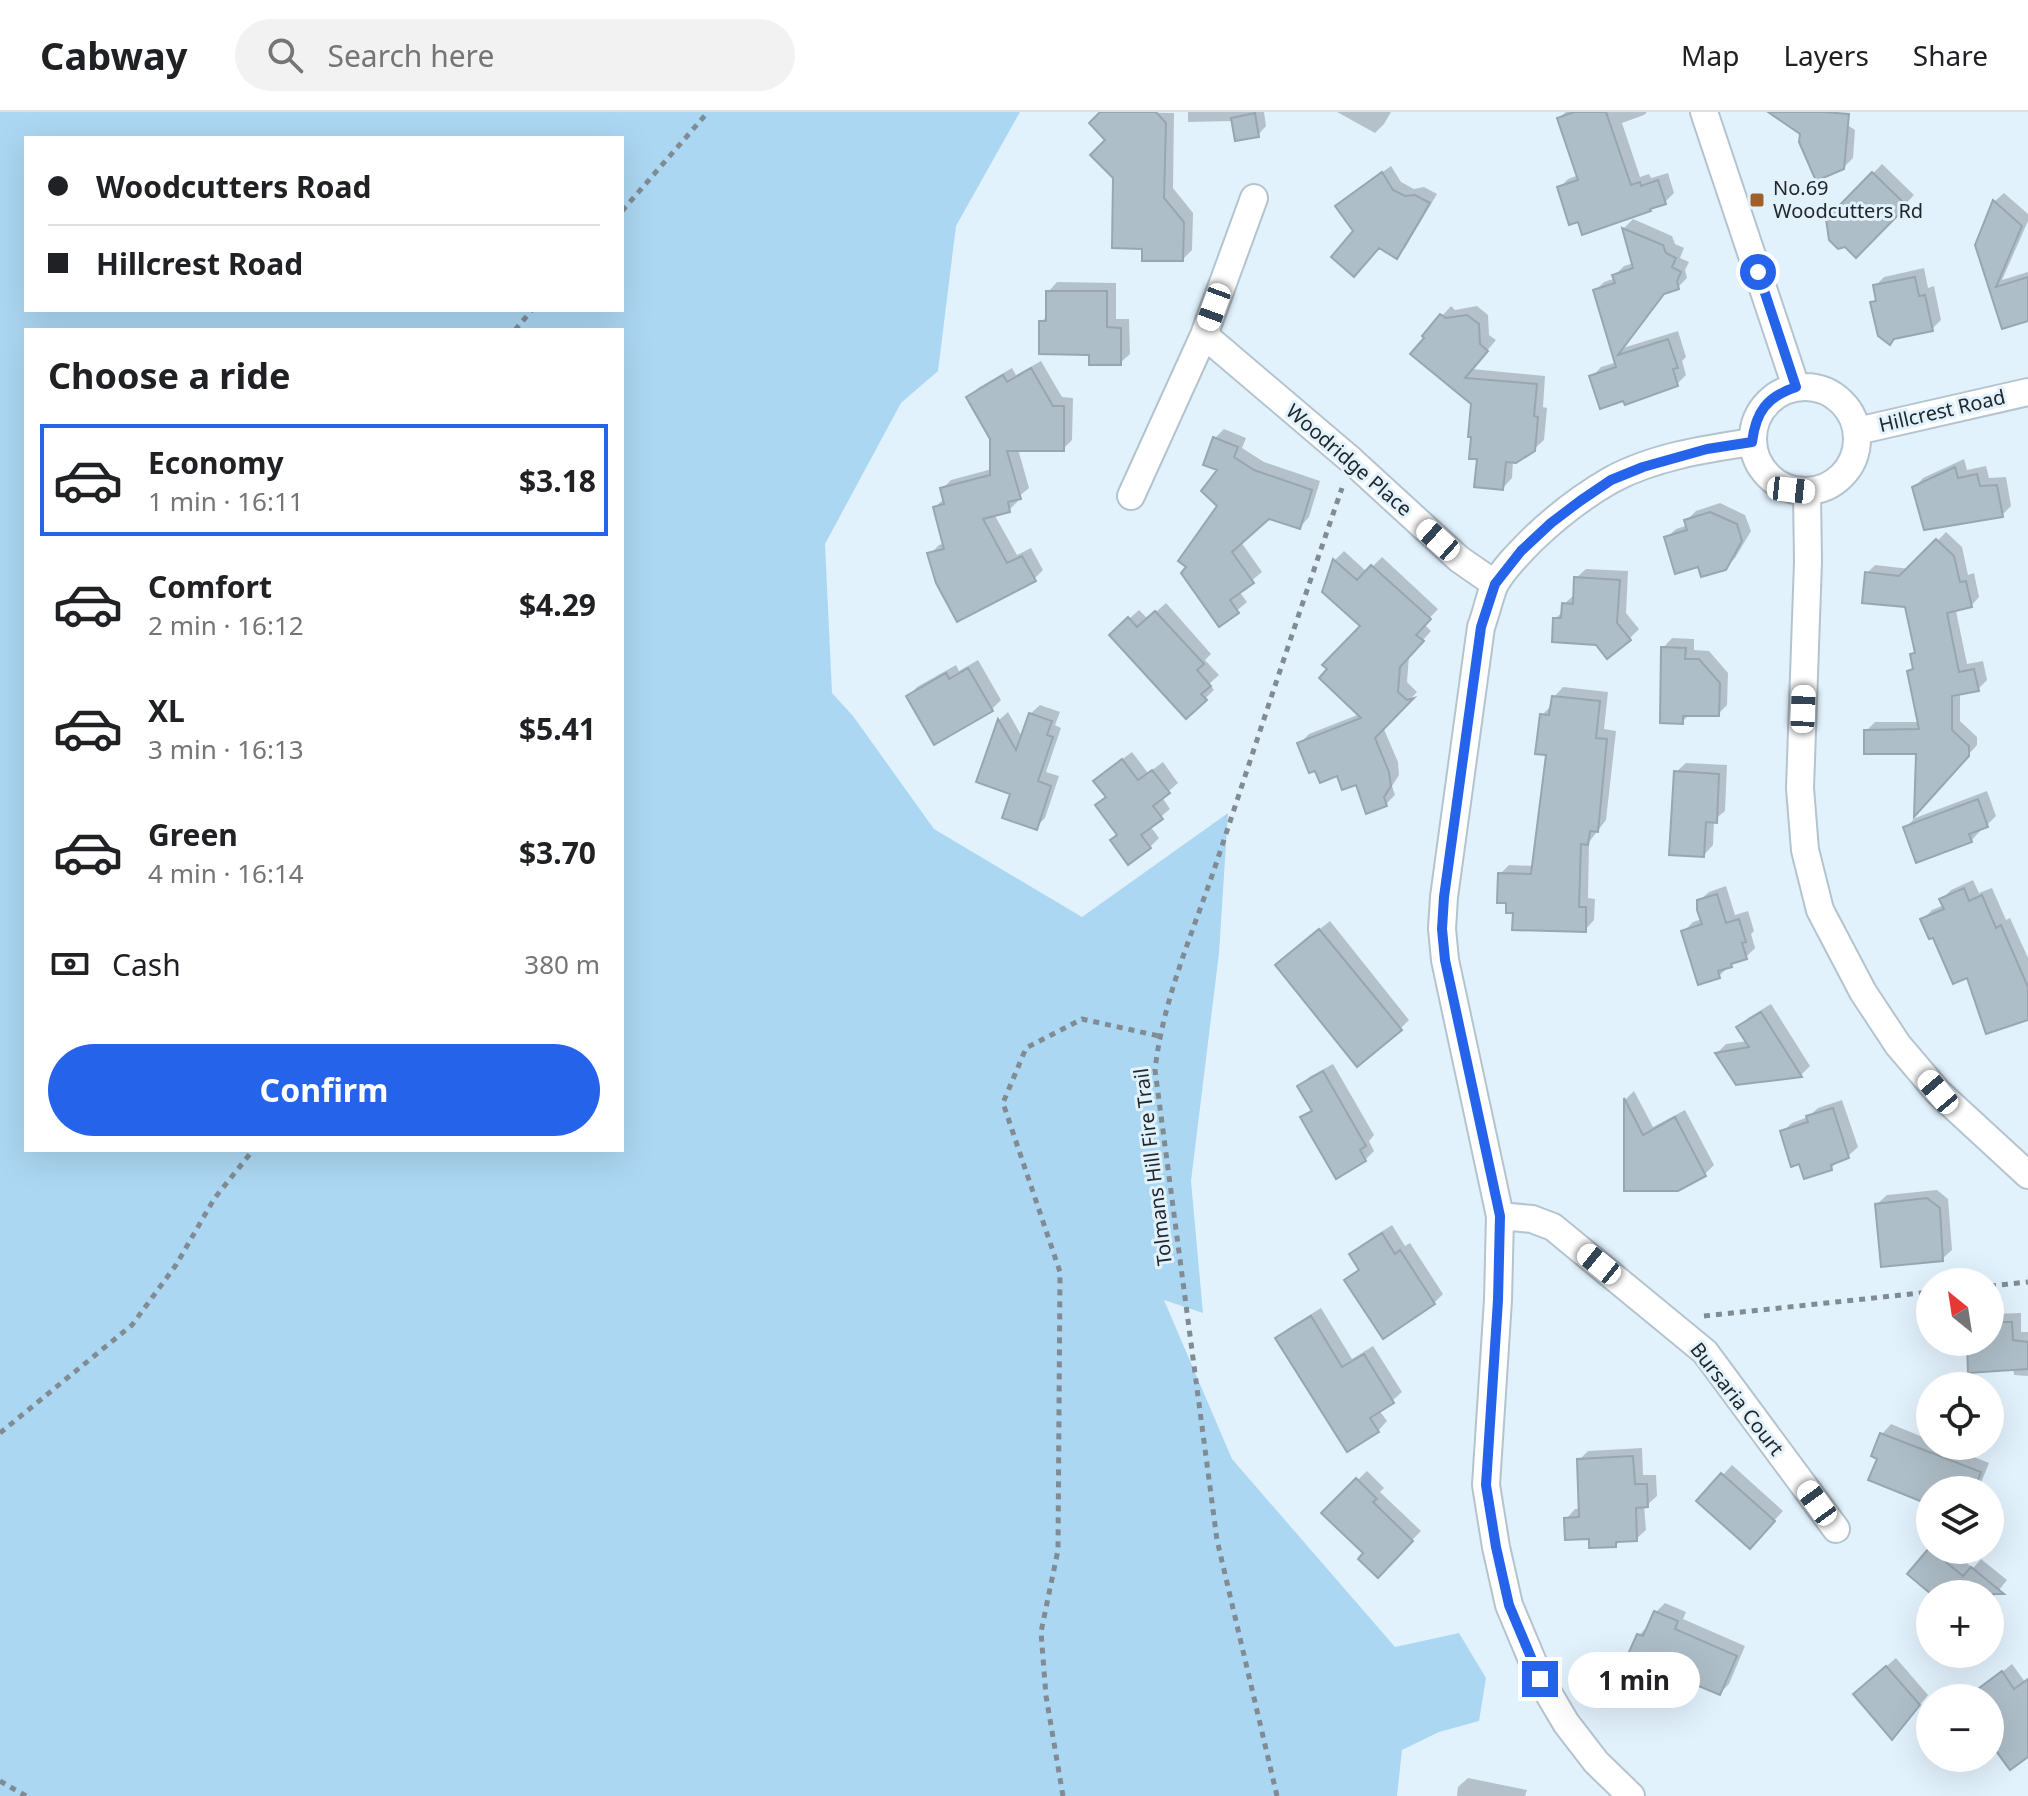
<!DOCTYPE html>
<html lang="en">
<head>
<meta charset="utf-8">
<style>
	body { margin:0; font-family:"Noto Sans",sans-serif; background:#f2f2f2; color:#202124; height:100vh; display:flex; flex-direction:column; font-size:30px; white-space:nowrap }
	* { box-sizing:border-box; margin:0 }
	p { font-size:26px; color:#757577 }
	.icon { flex:none; width:44px; height:44px; fill:none; stroke:currentColor; stroke-width:2; stroke-linecap:round; stroke-linejoin:round }
	.map { position:relative; flex:1; overflow:hidden }
	.sheet { position:absolute; left:24px; top:216px; width:600px; height:824px; display:flex; flex-direction:column; background:#fff; border-radius:0px; box-shadow:0 8px 32px #0002 }
	.sheet>* { flex:none }
	.guide { position:absolute; left:24px; top:24px; width:600px; height:176px; border-radius:0px; box-shadow:0 8px 32px #0002; display:grid; align-content:center; height:176px; padding:0 24px; background:#fff }
	.needle { width:52px; rotate:330deg }
	.controls { position:absolute; left:1916px; top:1156px; display:grid; gap:16px }
	.controls a { display:grid; place-items:center; width:88px; height:88px; border-radius:50%; background:#fff; box-shadow:0 8px 32px #0002; font-size:40px }
	.end { position:absolute; width:36px; height:36px; margin:-18px; border:10px solid #2563eb; background:#fff; box-shadow:0 0 0 4px #fff }
	.from { border-radius:50% }
	.bubble { position:absolute; height:56px; border-radius:28px; background:#fff; box-shadow:0 8px 32px #0002; font-size:26px; font-weight:700; line-height:56px; text-align:center }
	.car { position:absolute; width:24px; height:48px; margin:-24px -12px; border-radius:10px; box-shadow:0 0 6px 2px #0007; background:linear-gradient(#fff 24%,#345 0 40%,#fff 0 76%,#345 0 86%,#fff 0) }
	.guide b { display:flex; align-items:center; gap:28px; height:76px; font-size:30px }
	.guide b+b { border-top:2px solid #e0e0e0 }
	.guide i { width:20px; height:20px; background:#202124 }
	ul { padding:0; list-style:none }
	li { display:flex; align-items:center; gap:24px; height:112px; margin:0 16px 12px; padding:0 8px; border:4px solid transparent; border-radius:0px }
	li div { flex:1 }
	li b { display:block; font-size:30px }
	li em { font-style:normal; font-weight:700 }
	li.selected { border-color:#2563eb }
	li>.icon { width:72px; height:72px; stroke-width:1.5 }
	h2 { padding:0 24px; font-size:36px; line-height:96px }
	.pay { display:flex; align-items:center; gap:20px; height:88px; padding:0 24px; font-size:30px }
	.pay p { margin-inline-start:auto }
	.button { display:flex; gap:16px; margin-top:auto; padding:16px 24px }
	.button a { flex:1; height:92px; border-radius:48px; background:#2563eb; color:#fff; font-size:32px; font-weight:700; line-height:92px; text-align:center }
	header { display:flex; align-items:center; gap:48px; box-sizing:border-box; height:112px; padding:0 40px; background:#fff; border-bottom:2px solid #e0e0e0 }
	header strong { font-size:38px }
	nav { display:flex; gap:44px; margin-inline-start:auto; font-size:28px }
	.search { width:560px; height:72px; background:#f2f2f2; display:flex; align-items:center; gap:20px; box-sizing:border-box; padding:0 28px; border-radius:44px; color:#757577; font-size:30px }
	.map>svg:first-child { display:block }
	.green { fill:#acd7f2; fill-rule:evenodd }
	.shadow { fill:#0003 }
	.building { fill:#aebec8; stroke:#97a6b0; stroke-width:2 }
	.lines { fill:none; stroke-linecap:round; stroke-linejoin:round }
	.minor-casing { stroke:#b4c4ce; stroke-width:30 }
	.path { stroke:#808b93; stroke-width:5; stroke-dasharray:6 6; stroke-linecap:butt }
	.minor { stroke:#fff; stroke-width:26 }
	.route { stroke:#2563eb; stroke-width:10 }
	.poi-dot { fill:#a1602b; stroke:#e2f2fd; stroke-width:3 }
	.labels { text-anchor:middle; stroke-width:6; stroke-linejoin:round; paint-order:stroke }
	.poi-label { font-size:20px; fill:#21272b; stroke:#e2f2fd; text-anchor:start }
	.street-label { font-size:20px; fill:#21272b; stroke:#e2f2fd }
</style>
</head>
<body>
<header>
<strong>Cabway</strong>
<div class="search"><svg class="icon" aria-label="search" viewBox="0 0 24 24"><circle cx="10" cy="10" r="6"/><path d="M15 15l6 6"/></svg>Search here</div>
<nav><a>Map</a><a>Layers</a><a>Share</a></nav>
</header>
<div class="map">
<svg width="2028" height="1684" viewBox="0 0 2028 1684">
	<rect width="100%" height="100%" fill="#e2f2fd"/>
	<!-- green -->
	<path class="green" d="M0 0H1020L956 114 938 259 901 291 825 432 832 581 853 604 934 717 1082 805 1228 701 1219 841 1191 1069 1203 1201 1164 1188 1232 1347 1395 1535 1459 1521 1486 1566 1479 1609 1439 1620 1402 1638 1397 1684H0ZM26 26H622V198H26ZM26 218H622V1038H26Z"/>
	<!-- shadow -->
	<path class="shadow" d="M1103 0 1174 1 1173 76 1193 101 1192 138 1183 147 1144 135 1115 65Z
		M1188 0H1264L1266 14 1258 23 1234 9 1188 10Z
		M1337 0H1391L1384 12 1375 21Z
		M1566 0H1647L1644 3 1622 11 1640 65 1649 62 1651 66 1668 61 1674 81 1665 90 1654 94 1650 98 1579 107 1559 76 1568 67 1579 63 1559 6Z
		M1772 0H1828L1855 18 1853 46 1843 56 1802 21Z
		M1882 52 1914 83 1856 144 1828 108Z
		M1391 54 1401 70 1414 77 1424 75 1437 82 1405 136 1397 144 1355 120 1338 94 1346 86Z
		M2004 81 2028 102V109L2002 168 2028 160V207L2003 215 1977 133 1995 89Z
		M1633 107 1672 124 1675 132 1684 136 1680 146 1689 150 1685 158 1687 166 1678 175 1667 179 1623 236 1678 219 1686 245 1682 249 1686 263 1677 272 1592 265 1601 255 1617 250 1595 179 1604 170 1616 166 1615 163 1624 154 1634 151 1624 116Z
		M1924 156 1928 176 1934 174 1941 208 1932 217 1873 191 1878 186 1875 174 1884 165Z
		M1057 170 1116 171V207H1129L1130 242 1120 251 1091 241 1041 210 1048 203V180Z
		M1451 194 1455 198 1477 194 1488 203 1489 223 1496 228 1472 257 1545 264 1543 295 1547 296 1544 328 1534 337 1513 349 1512 366 1503 376 1479 345 1473 292 1424 224Z
		M1041 249 1062 285 1073 286 1072 328 1063 337H1018L1029 376 1017 386 1018 389 1009 398 994 402 1017 443 1031 436 1043 458 1034 467 930 442 939 433 945 431 935 395 945 386 942 377 951 368 992 357V326L969 285 978 276 1012 256 1016 263Z
		M1224 317 1246 326 1242 336 1264 350 1320 369 1309 405 1300 415 1269 405 1241 430 1262 460 1239 479 1247 490 1220 513 1221 358 1215 326Z
		M1964 347 1967 358 1986 354 1989 366 2006 365 2011 394 2002 403 1914 376 1923 366Z
		M1720 391 1745 403 1751 419 1735 446 1725 456 1699 452 1666 426 1676 417 1688 413 1687 408 1696 399Z
		M1946 420 1962 435 1968 463 1974 461 1979 485 1971 494 1956 499 1967 552 1983 549 1987 568 1978 577 1960 580V609L1977 625V633L1923 694 1918 640 1866 619 1875 610H1919L1909 559 1914 554 1912 542 1916 538 1907 493 1867 461 1875 453 1910 457Z
		M1344 439 1367 460 1382 445 1438 497 1424 512 1431 519 1409 544 1407 570 1417 580 1383 615 1398 650 1399 663 1392 674 1395 683 1386 692 1338 662 1299 632 1309 622 1360 602 1363 514 1324 479 1335 448Z
		M1586 457 1628 459 1626 501 1639 517 1629 527 1597 531 1555 507 1564 498V492L1574 483 1576 466Z
		M1166 491 1211 542 1205 548 1219 563 1209 572 1214 578 1186 605 1121 514 1139 498 1148 507Z
		M1672 526 1694 527V538L1709 539 1728 561 1727 593 1718 602H1690L1682 610 1663 536Z
		M978 548 1001 588 992 597 908 585 917 575 956 553 959 559Z
		M1563 575 1608 580 1604 617 1616 619 1606 708 1589 730 1588 786 1595 787 1594 808 1585 818 1515 799 1508 789 1500 762 1509 753 1534 754 1548 642 1542 603 1551 594 1554 585Z
		M1040 593 1060 600 1055 613 1061 616 1046 660 1059 664 1045 706 1036 715 1012 680 979 669 999 608 1008 600 1022 625 1030 602Z
		M1132 640 1148 661 1163 650 1178 671 1162 685 1170 697 1150 714 1159 726 1150 735 1119 722 1097 694 1107 684 1105 660Z
		M1686 651 1727 653 1725 699 1714 708 1713 733 1704 743 1676 660Z
		M1987 679 1996 704 1987 713 1979 716 1980 719 1971 729 1906 715 1915 706Z
		M1973 768 1979 781 1992 776 2006 808 2010 806 2028 846V906L1968 863 1923 807 1932 798 1944 793 1942 787 1951 778Z
		M1726 774 1735 803 1748 799 1754 819 1751 822 1755 836 1746 845 1735 849 1719 864 1683 820 1693 810 1702 807 1699 789 1709 780Z
		M1330 809 1409 908 1400 917 1286 844Z
		M1771 892 1810 954 1801 963 1737 971 1717 941 1726 932 1748 929 1739 916 1748 906Z
		M1333 952 1374 1023 1369 1029 1374 1039 1365 1048 1303 1005 1313 996 1300 975 1309 965Z
		M1634 979 1653 1015 1685 998 1714 1053 1705 1062 1677 1077H1626V987Z
		M1842 988 1858 1035 1848 1044 1840 1047 1831 1056 1800 1050 1782 1020 1792 1011 1808 1005 1818 996Z
		M1937 1078 1948 1087 1952 1138 1942 1147 1877 1092 1887 1083Z
		M1392 1113 1405 1134 1410 1131 1443 1182 1434 1191 1346 1168 1360 1156 1351 1143 1361 1133Z
		M1321 1196 1352 1247 1373 1234 1402 1280 1392 1289 1379 1298 1387 1309 1378 1319 1278 1227 1287 1217Z
		M2021 1201V1220H2028V1264L2014 1263 2013 1256 1969 1230H1990V1202Z
		M1891 1312 1930 1328V1334H1946L1989 1351 1978 1378H1930V1391L1879 1346 1873 1343 1882 1322Z
		M1642 1336 1643 1363H1656L1657 1384 1647 1393H1644L1646 1418 1636 1427 1621 1428 1616 1433 1591 1425 1566 1407 1575 1397H1581L1579 1348 1588 1339Z
		M1732 1353 1783 1399 1759 1425 1699 1389Z
		M1367 1359 1384 1376 1380 1380 1421 1419 1378 1463 1366 1441 1324 1401Z
		M1930 1438H1951L1973 1456 1981 1447 2007 1468 1990 1489V1482H1934Z
		M1665 1491 1686 1500 1683 1507 1745 1534 1729 1572 1720 1581 1684 1565 1679 1570 1639 1523 1648 1514 1656 1500Z
		M1896 1546 1928 1583 1901 1616 1865 1573Z
		M2012 1552 2028 1574V1642L2008 1657 1990 1633V1586H1987L1981 1577Z
		M1468 1666 1527 1678 1525 1684H1457L1458 1675Z"/>
	<!-- building -->
	<path class="building" d="M1100 0H1156L1166 11 1164 86 1184 110 1183 149H1142V137L1112 136 1113 66 1090 43 1105 28 1089 11Z
		M1574 0H1606L1631 73 1640 70 1641 74 1658 68 1666 92 1650 97 1651 99 1582 123 1578 110 1569 113 1557 75 1578 68 1557 6Z
		M1768 0H1824L1849 2 1844 57 1816 69 1799 30 1800 22Z
		M1255 1 1259 25 1235 29 1231 6Z
		M1382 60 1393 78 1405 84 1415 83 1430 91 1397 147 1379 136 1354 165 1331 145 1353 119 1335 94Z
		M1872 60 1907 94 1856 146 1845 135 1838 137 1829 128 1826 107Z
		M1993 88 2022 114 1996 175 2028 165V209L2002 217 1975 133Z
		M1622 116 1663 133 1666 141 1676 146 1672 155 1681 160 1677 169 1679 177 1664 182 1618 243 1668 227 1678 256 1673 257 1678 274 1625 293 1623 289 1600 297 1589 264 1616 255 1593 178 1615 171 1612 163 1633 156Z
		M1915 165 1919 184 1925 183 1933 219 1894 227 1890 233 1878 224 1870 190 1876 189 1873 173Z
		M1046 179H1107V215L1121 216V253H1089V243L1039 242V209H1046Z
		M1440 202 1446 206 1467 203 1479 212 1480 232 1488 239 1465 266 1537 272 1534 304 1538 305 1535 339 1516 351 1506 350 1503 378 1474 375 1477 347H1469L1471 325H1468L1471 292 1410 242 1424 226 1422 224Z
		M1031 256 1053 294H1064V339H1007L1021 387 1008 390 1010 400 983 407 1007 451 1022 444 1036 469 957 510 936 471 927 441 944 437 933 395 944 392 940 376 990 363V327L966 285 1003 263 1007 270Z
		M1213 325 1238 335 1234 345 1254 358 1312 378 1300 417 1269 407 1232 440 1254 471 1230 488 1239 501 1219 515 1181 461 1186 455 1178 449 1217 394 1201 379 1217 358 1203 353Z
		M1955 355 1958 366 1977 362 1980 374 1997 373 2003 405 1924 418 1912 375Z
		M1710 400 1737 412 1742 429 1726 458 1701 465 1698 455 1675 462 1664 425 1687 418 1684 408Z
		M1936 427 1954 444 1960 470 1966 469 1972 495 1947 501 1959 560 1974 557 1979 579 1952 584V618L1969 634V644L1914 705 1916 642H1864V618L1919 617 1907 559 1913 557 1910 542 1915 541 1905 495 1862 491 1865 460 1899 464Z
		M1333 447 1357 468 1371 453 1431 507 1416 523 1424 529 1400 555 1398 580 1407 588 1414 586 1375 626 1389 660 1391 674 1384 685 1387 694 1366 702 1356 673 1342 678 1337 664 1320 671 1315 659 1309 661 1297 631 1361 606 1319 566 1327 557 1322 553 1360 514 1322 480Z
		M1574 465 1620 468 1617 511 1631 528 1607 547 1596 533 1552 530 1553 506H1561L1562 491 1573 492Z
		M1155 499 1204 552 1197 558 1211 574 1201 582 1207 588 1186 607 1109 523 1128 505 1137 515Z
		M1661 535 1686 536 1685 547H1699L1720 571 1719 604H1683V612L1660 611Z
		M968 556 993 599 934 633 906 584 946 561 949 567Z
		M1552 584 1600 589 1596 626 1607 627 1598 720 1590 719 1588 733 1581 732 1579 795H1586V820L1512 818 1513 801H1506V791H1497L1498 761 1531 762 1546 643 1535 642 1540 602 1549 603Z
		M1029 601 1052 609 1047 623 1053 625 1038 669 1051 674 1037 718 1002 706 1010 682 976 670 998 607 1016 638Z
		M1122 647 1138 668 1152 658 1170 681 1153 694 1163 707 1141 723 1151 736 1128 753 1110 728 1117 723 1095 693 1106 685 1093 669Z
		M1674 659 1719 662 1717 711 1706 710 1704 745 1669 743Z
		M1978 687 1988 715 1969 722 1972 730 1916 751 1903 715Z
		M1964 776 1969 789 1982 783 1996 816 2001 813 2028 875V908L1986 922 1967 866 1953 872 1933 826 1929 827 1920 807 1944 797 1939 787Z
		M1717 782 1726 811 1739 807 1746 830 1742 831 1747 847 1731 852 1732 855 1718 859 1720 866 1698 873 1681 819 1702 812 1697 798V788Z
		M1319 817 1402 918 1357 955 1275 853Z
		M1761 900 1802 965 1736 973 1715 941 1749 935 1736 915Z
		M1323 959 1366 1034 1360 1038 1366 1049 1336 1067 1300 1005 1312 999 1297 974Z
		M1624 986 1643 1023 1675 1005 1706 1064 1678 1079H1624Z
		M1833 996 1849 1046 1831 1053 1832 1058 1804 1067 1799 1052 1791 1055 1780 1019 1808 1010 1806 1004Z
		M1927 1086 1940 1096 1943 1149 1881 1155 1875 1092Z
		M1382 1121 1395 1142 1400 1138 1435 1192 1383 1227 1344 1168 1359 1158 1349 1142Z
		M1311 1204 1342 1255 1364 1242 1394 1291 1370 1306 1379 1320 1347 1340 1275 1226Z
		M1990 1210H2012L2013 1228 2028 1230V1257L1968 1261 1967 1230H1990Z
		M1880 1321 1981 1360 1974 1378H1930V1393L1868 1368 1877 1347 1871 1344Z
		M1633 1344 1635 1372H1647L1648 1395 1636 1396 1637 1429 1616 1430V1435L1589 1436V1427L1565 1428 1564 1406 1579 1405 1577 1347Z
		M1721 1361 1775 1409 1750 1437 1696 1389Z
		M1356 1366 1377 1387 1373 1390 1413 1429 1378 1466 1358 1447 1363 1441 1321 1401Z
		M1929 1436 1963 1464 1971 1455 2004 1482H1931L1907 1462Z
		M1654 1499 1678 1509 1675 1517 1737 1544 1720 1583 1682 1567 1679 1573 1625 1549 1637 1522 1643 1524Z
		M1886 1554 1920 1593 1892 1628 1853 1582Z
		M2002 1559 2014 1577 2028 1567V1645L2010 1658 1990 1630V1586H1985L1978 1577Z"/>
	<g class="lines">
		<defs>
			<path id="minor" d="M1704 0 1796 275
				M1204 223 1351 348 1459 447 1495 472
				M1753 327a52 52 0 1 1 104 0a52 52 0 1 1-104 0Z
				M1857 319 2028 280
				M1807 380 1808 450 1800 676 1805 738 1820 798 1863 880 1898 933 1938 980 2028 1063
				M1131 384 1204 223 1254 86
				M1500 1104 1532 1107 1553 1115 1705 1240 1836 1417
				M1631 1684 1596 1650 1566 1611 1540 1567 1509 1493 1496 1435 1486 1373 1498 1188 1500 1104 1445 848 1442 817 1444 785 1481 515C1486 502 1489 487 1494 474 1502 458 1521 439 1533 427 1556 405 1583 384 1611 368 1653 345 1705 337 1752 330"/>
		</defs>
		<!-- minor casing -->
		<use href="#minor" class="minor-casing"/>
		<!-- path -->
		<path class="path" d="M622 99 708 0
			M515 218 532 198
			M1990 1174 2028 1170
			M1704 1204 1930 1180
			M0 1321 132 1213 176 1153 214 1087 253 1038
			M0 1669 26 1684
			M1063 1684 1046 1584 1041 1520 1058 1438 1060 1160 1003 991 1026 936 1082 907 1159 924
			M1277 1684 1217 1428 1155 958C1163 886 1194 818 1217 749 1258 625 1299 500 1342 376"/>
		<!-- minor -->
		<use href="#minor" class="minor"/>
	</g>
	<g class="lines">
		<!-- route -->
		<path class="route" d="M1540 1567 1509 1493 1496 1435 1486 1373 1498 1188 1500 1104 1445 848 1442 817 1444 785 1481 515 1495 472 1521 439 1551 411 1580 389 1611 368 1643 355 1707 337 1752 330C1756 299 1767 285 1796 275L1758 160"/>
	</g>
	<!-- markers -->
	<rect class="poi-dot" x="1749" y="80" width="16" height="16" rx="4"/>
	<g class="labels">
		<!-- poi labels -->
		<g class="poi-label">
			<text x="1773" y="83">No.69<tspan x="1773" dy="23">Woodcutters Rd</tspan></text>
		</g>
		<!-- street labels -->
		<g class="street-label">
			<text transform="translate(1942 299) rotate(-13)" y="7">Hillcrest Road</text>
			<text transform="translate(1349 348) rotate(41)" y="7">Woodridge Place</text>
			<text transform="translate(1153 1055) rotate(-97)" y="7">Tolmans Hill Fire Trail</text>
			<text transform="translate(1737 1287) rotate(52)" y="7">Bursaria Court</text>
		</g>
	</g>
</svg>
<div class="controls">
<a><svg class="needle" viewBox="-14 -14 28 28"><path d="M0-13l5 13h-10z" fill="#e53935"/><path d="M0 13l5-13h-10z" fill="#757577"/></svg></a>
<a><svg class="icon" aria-label="locate" viewBox="0 0 24 24"><circle cx="12" cy="12" r="6"/><path d="M12 2v4M12 18v4M2 12h4M18 12h4"/></svg></a>
<a><svg class="icon" aria-label="layers" viewBox="0 0 24 24"><path d="M12 4l9 5-9 5-9-5zM3 14l9 5 9-5"/></svg></a>
<a>+</a>
<a>−</a>
</div>
<i class="end from" style="left:1758px;top:160px"></i>
<i class="end" style="left:1540px;top:1567px"></i>
<div class="bubble" style="left:1568px;top:1540px;width:132px">1 min</div>
<i class="car" style="left:1214px;top:195px;rotate:200deg"></i>
<i class="car" style="left:1791px;top:378px;rotate:96deg"></i>
<i class="car" style="left:1438px;top:428px;rotate:312deg"></i>
<i class="car" style="left:1803px;top:597px;rotate:2deg"></i>
<i class="car" style="left:1938px;top:980px;rotate:320deg"></i>
<i class="car" style="left:1599px;top:1152px;rotate:309deg"></i>
<i class="car" style="left:1817px;top:1391px;rotate:324deg"></i>
<div class="guide">
<b><i class="from"></i>Woodcutters Road</b>
<b><i></i>Hillcrest Road</b>
</div>
<section class="sheet">
<h2>Choose a ride</h2>
<ul>
<li class="selected"><svg class="icon" aria-label="car" viewBox="0 0 24 24"><path d="M5 17H2v-5l4-1 3-4h7l3 4 3 1v5h-3M9 17h6M6 11h13"/><circle cx="7" cy="17" r="2"/><circle cx="17" cy="17" r="2"/></svg><div><b>Economy</b><p>1 min · 16:11</p></div><em>$3.18</em></li>
<li><svg class="icon" aria-label="car" viewBox="0 0 24 24"><path d="M5 17H2v-5l4-1 3-4h7l3 4 3 1v5h-3M9 17h6M6 11h13"/><circle cx="7" cy="17" r="2"/><circle cx="17" cy="17" r="2"/></svg><div><b>Comfort</b><p>2 min · 16:12</p></div><em>$4.29</em></li>
<li><svg class="icon" aria-label="car" viewBox="0 0 24 24"><path d="M5 17H2v-5l4-1 3-4h7l3 4 3 1v5h-3M9 17h6M6 11h13"/><circle cx="7" cy="17" r="2"/><circle cx="17" cy="17" r="2"/></svg><div><b>XL</b><p>3 min · 16:13</p></div><em>$5.41</em></li>
<li><svg class="icon" aria-label="car" viewBox="0 0 24 24"><path d="M5 17H2v-5l4-1 3-4h7l3 4 3 1v5h-3M9 17h6M6 11h13"/><circle cx="7" cy="17" r="2"/><circle cx="17" cy="17" r="2"/></svg><div><b>Green</b><p>4 min · 16:14</p></div><em>$3.70</em></li>
</ul>
<div class="pay"><svg class="icon" aria-label="cash" viewBox="0 0 24 24"><path d="M3 7h18v10H3z"/><circle cx="12" cy="12" r="2"/></svg>Cash<p>380 m</p></div>
<div class="button"><a>Confirm</a></div>
</section>
</div>
</body>
</html>
